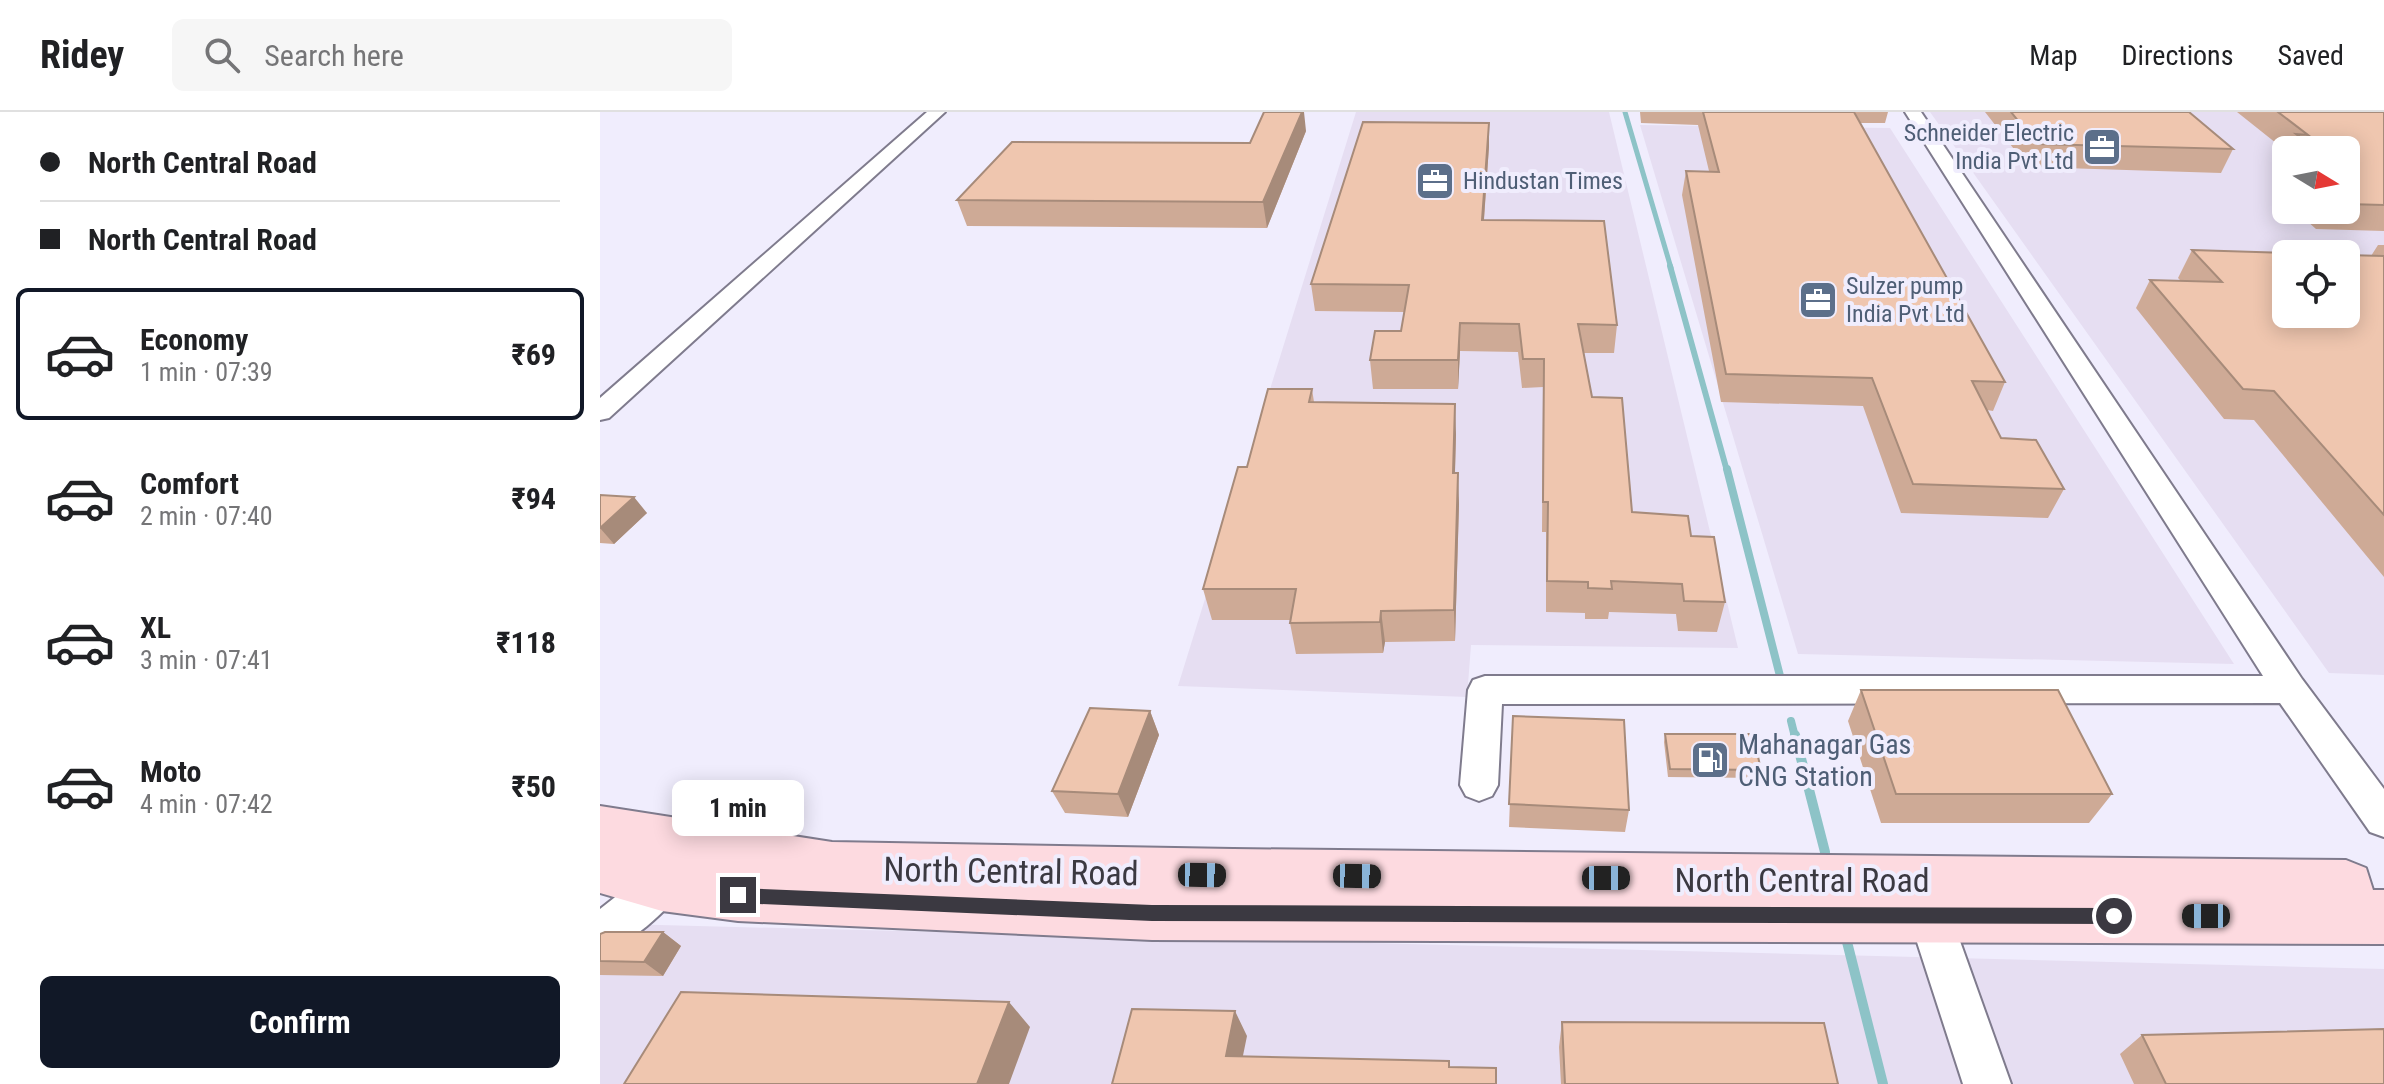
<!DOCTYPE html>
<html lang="en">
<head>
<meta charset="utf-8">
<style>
	body { margin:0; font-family:"Roboto Condensed",sans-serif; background:#f6f6f6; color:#202124; height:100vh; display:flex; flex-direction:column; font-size:30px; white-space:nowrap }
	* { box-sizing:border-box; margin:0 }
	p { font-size:26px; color:#757577 }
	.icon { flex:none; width:44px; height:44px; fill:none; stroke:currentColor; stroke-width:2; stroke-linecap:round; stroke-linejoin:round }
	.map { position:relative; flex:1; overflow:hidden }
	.sheet { display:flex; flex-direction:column; background:#fff; width:600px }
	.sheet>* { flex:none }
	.guide { display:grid; align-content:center; height:176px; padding:0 40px; background:#fff }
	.needle { width:52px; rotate:100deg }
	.tools { position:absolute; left:1672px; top:24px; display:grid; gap:16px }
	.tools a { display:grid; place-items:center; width:88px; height:88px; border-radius:12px; background:#fff; box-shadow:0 4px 20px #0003; font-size:40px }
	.end { position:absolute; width:36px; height:36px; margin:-18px; border:10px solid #3b3941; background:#fff; box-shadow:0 0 0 4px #fff }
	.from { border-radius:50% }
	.bubble { position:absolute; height:56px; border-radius:12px; background:#fff; box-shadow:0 4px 20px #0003; font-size:26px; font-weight:700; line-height:56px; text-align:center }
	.car { position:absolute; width:24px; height:48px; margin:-24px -12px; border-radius:10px; box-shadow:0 0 6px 2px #0007; background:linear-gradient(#222 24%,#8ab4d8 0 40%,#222 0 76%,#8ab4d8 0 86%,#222 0) }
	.guide b { display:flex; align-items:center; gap:28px; height:76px; font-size:30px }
	.guide b+b { border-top:2px solid #e0e0e0 }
	.guide i { width:20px; height:20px; background:#202124 }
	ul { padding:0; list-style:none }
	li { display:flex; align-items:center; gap:24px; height:132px; margin:0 16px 12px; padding:0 24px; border:4px solid transparent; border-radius:12px }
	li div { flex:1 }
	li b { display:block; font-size:30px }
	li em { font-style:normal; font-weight:700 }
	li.active { border-color:#111827 }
	li>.icon { width:72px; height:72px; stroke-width:1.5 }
	.button { display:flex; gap:16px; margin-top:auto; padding:16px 40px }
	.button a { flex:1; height:92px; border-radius:12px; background:#111827; color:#fff; font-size:32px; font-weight:700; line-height:92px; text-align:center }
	header { display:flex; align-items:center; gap:48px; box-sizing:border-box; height:112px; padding:0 40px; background:#fff; border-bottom:2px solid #e0e0e0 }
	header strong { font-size:38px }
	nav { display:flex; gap:44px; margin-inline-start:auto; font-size:28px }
	.search { width:560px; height:72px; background:#f6f6f6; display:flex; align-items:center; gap:20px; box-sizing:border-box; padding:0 28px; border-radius:12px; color:#757577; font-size:30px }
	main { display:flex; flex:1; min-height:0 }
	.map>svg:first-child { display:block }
	.industrial { fill:#e6def2; fill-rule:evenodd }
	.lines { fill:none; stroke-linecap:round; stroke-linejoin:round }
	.stream-far3 { stroke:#8dc3c7; stroke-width:5 }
	.stream-far2 { stroke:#8dc3c7; stroke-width:6 }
	.stream-far1 { stroke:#8dc3c7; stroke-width:8 }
	.stream { stroke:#8dc3c7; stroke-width:10 }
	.minor-casing { stroke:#7f7b8d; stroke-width:4 }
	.secondary-casing { stroke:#7f7b8d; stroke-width:4 }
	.minor { fill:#fff; fill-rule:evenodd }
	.secondary { fill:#fddae0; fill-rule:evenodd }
	.wall { fill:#ceaa96 }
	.shaded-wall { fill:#a78b7a }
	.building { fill:#efc6af; stroke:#a78b7a; stroke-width:2 }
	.route { fill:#3b3941 }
	.labels { text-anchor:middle; stroke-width:8; stroke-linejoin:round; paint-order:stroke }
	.far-service-label { font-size:24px; fill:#4e5e75; stroke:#f0edfd; text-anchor:start }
	.service-label { font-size:28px; fill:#4e5e75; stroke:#f0edfd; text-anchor:start }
	.near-street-label { font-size:34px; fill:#3b3941; stroke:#f0edfd }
</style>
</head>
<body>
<header>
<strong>Ridey</strong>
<div class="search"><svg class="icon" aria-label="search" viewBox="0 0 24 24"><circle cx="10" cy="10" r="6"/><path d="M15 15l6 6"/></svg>Search here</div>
<nav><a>Map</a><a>Directions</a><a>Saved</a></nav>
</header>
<main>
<section class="sheet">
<div class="guide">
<b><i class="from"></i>North Central Road</b>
<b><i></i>North Central Road</b>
</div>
<ul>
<li class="active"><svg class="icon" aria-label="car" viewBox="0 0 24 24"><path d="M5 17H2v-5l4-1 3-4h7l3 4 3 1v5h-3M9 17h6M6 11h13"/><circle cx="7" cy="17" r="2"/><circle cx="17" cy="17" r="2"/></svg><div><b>Economy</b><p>1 min · 07:39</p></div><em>₹69</em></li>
<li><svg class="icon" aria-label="car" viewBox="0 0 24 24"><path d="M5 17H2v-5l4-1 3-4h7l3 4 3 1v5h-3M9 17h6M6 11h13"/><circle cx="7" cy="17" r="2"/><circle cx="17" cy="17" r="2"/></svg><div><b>Comfort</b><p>2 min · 07:40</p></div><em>₹94</em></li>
<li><svg class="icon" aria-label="car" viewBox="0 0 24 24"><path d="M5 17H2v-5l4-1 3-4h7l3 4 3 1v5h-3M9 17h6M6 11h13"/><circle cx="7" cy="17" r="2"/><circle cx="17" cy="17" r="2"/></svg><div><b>XL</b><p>3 min · 07:41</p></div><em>₹118</em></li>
<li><svg class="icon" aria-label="car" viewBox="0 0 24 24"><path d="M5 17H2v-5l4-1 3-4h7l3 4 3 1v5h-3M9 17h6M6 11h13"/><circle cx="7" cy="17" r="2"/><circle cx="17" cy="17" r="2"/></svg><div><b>Moto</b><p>4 min · 07:42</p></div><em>₹50</em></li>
</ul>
<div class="button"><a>Confirm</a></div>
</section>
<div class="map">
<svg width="1784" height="972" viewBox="0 0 1784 972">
	<rect width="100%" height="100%" fill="#f0edfd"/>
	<!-- industrial -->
	<path class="industrial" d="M756 0H1009L1138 536 871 533 867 585 578 574Z
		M1330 0H1784V563L1729 561ZM1686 38H1746V98H1686ZM1686 142H1746V202H1686Z
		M1040 13 1290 16 1634 552 1198 542Z
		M22 812 1784 857V972H0V845Z"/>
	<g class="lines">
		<!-- stream-far3 -->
		<path class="stream-far3" d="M1025 0 1071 156"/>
		<!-- stream-far2 -->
		<path class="stream-far2" d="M1070 154 1127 359"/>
		<!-- stream-far1 -->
		<path class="stream-far1" d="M1127 357 1180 564
			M1191 609 1195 625"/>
		<!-- stream -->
		<path class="stream" d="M1195 623 1225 740
			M1246 826 1283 972"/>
		<defs>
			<path id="minor" d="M327 0H345L9 306 0 308V286Z
				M1305 0H1321L1702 567 1784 677V725L1770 720 1680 591 902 592 898 673 892 684 879 689 866 684 860 673 868 578 873 568 885 564H1663Z
				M62 754 77 760 83 773C72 798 25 834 0 844V797L47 760Z
				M1325 771 1340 776 1346 790 1411 972H1363L1304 790 1310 776Z"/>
			<path id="secondary" d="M0 694 232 730 633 737 1746 748 1766 756 1773 778H1784V832L552 828 138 809 62 799 0 781Z"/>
		</defs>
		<!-- minor casing -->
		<use href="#minor" class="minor-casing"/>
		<!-- secondary casing -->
		<use href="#secondary" class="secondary-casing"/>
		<!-- minor -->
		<use href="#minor" class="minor"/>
		<!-- secondary -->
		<use href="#secondary" class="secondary"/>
	</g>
	<!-- wall -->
	<path class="wall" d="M1040 0H1288L1285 11H1260L1405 270 1393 299 1387 298 1401 326 1464 377 1448 406 1301 401 1263 294 1121 290 1082 83 1086 59H1109L1098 13 1041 11Z
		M1385 0H1589L1633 37 1621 61 1428 55Z
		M1637 0H1784V119L1716 117 1695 98H1746V38H1686V39Z
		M706 19 667 116 367 114 357 88Z
		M889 34 884 108 1017 213 1014 241H984L992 285 1032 400 1091 424 1125 490 1117 520 1078 519 1076 502 1009 500 1008 507H985V501L946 500V420H942L943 275 922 276 918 240 860 239 858 277H773L770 248 801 219 804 200 715 199 711 172Z
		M1686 66V90L1677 82Z
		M1778 133H1784V465L1654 308 1624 307 1536 196 1550 168 1581 169 1578 166 1592 138 1771 144Z
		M712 277 714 290 856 322 855 361 859 392 855 529 785 530 783 541 696 542 690 511V508H612L603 477Z
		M0 383 47 401 14 432 0 431Z
		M1261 578 1512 682 1489 711H1281L1248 609Z
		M550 599 559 623 528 705 465 701 452 679Z
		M913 604 1029 698 1025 720 909 715Z
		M1065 622 1161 658 1158 666 1068 665 1064 630Z
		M63 820 81 834 63 864 0 863V822Z
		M962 910 1238 972H961L959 935Z
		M1542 923 1784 972H1534L1520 942Z"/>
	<!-- shaded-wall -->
	<path class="shaded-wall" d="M702 0H704L706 19 667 116 663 90Z
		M889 11V34L882 134V108Z
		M860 211V239L858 277V248Z
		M855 292 856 322 854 392 853 361Z
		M858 361 859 392 855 529 854 498Z
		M34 385 47 401 14 432 0 416Z
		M781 499 785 530 783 541 780 510Z
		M550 599 559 623 528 705 518 682Z
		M63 820 81 834 63 864 44 850Z
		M409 890 430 915 409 972H377Z
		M635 899 647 924 638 968 626 944Z"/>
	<!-- building -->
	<path class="building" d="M664 0H702L663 90 357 88 412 30 650 31Z
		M1103 0H1254L1405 270 1372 269 1401 326 1436 328 1464 377 1313 372 1272 266 1126 262 1086 59 1119 60Z
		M1411 0H1589L1633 37 1437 32Z
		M1678 0H1784V93L1746 92V38H1717L1696 22 1708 23Z
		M763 10 889 11 882 108 1004 109 1017 213 978 212 992 285 1022 286 1032 400 1088 404 1091 424 1114 425 1125 490 1084 489 1082 472 1011 469 1012 477 988 476V470L947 469 948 390H943L944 247H923L919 212 860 211 858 248H770L775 219H801L809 173 711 172Z
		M1592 138 1718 142H1686V202H1746V143L1784 144V403L1674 279 1643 277 1550 168 1622 170Z
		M668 277H712L709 290 855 292 853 361H858L854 498 781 499 780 510 690 511 696 477H603L638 355H647Z
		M0 383 34 385 0 416Z
		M1261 578H1458L1512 682H1296Z
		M490 596 550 599 518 682 452 679Z
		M913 604 1024 608 1029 698 909 692Z
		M1065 622H1153L1161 658 1070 657Z
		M5 820H63L44 850 0 849V822Z
		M81 880 409 890 377 972H24Z
		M532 897 635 899 626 944 849 949V955L896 956V972H512Z
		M962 910 1224 911 1238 972H965Z
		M1784 917V972H1566L1542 923Z"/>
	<!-- route -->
	<path class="route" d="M138 776 552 793 1514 796 1523 804 1514 812 552 809 138 791 130 783Z"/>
	<!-- icons -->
	<defs>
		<symbol id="office-square" viewBox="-11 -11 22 22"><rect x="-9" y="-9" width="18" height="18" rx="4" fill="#5c6f8a" stroke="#f0edfd"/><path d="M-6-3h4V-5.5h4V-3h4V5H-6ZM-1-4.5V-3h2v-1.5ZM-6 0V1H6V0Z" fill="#fff"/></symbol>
		<symbol id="fuel-square" viewBox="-11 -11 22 22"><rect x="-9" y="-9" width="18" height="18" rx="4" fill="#5c6f8a" stroke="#f0edfd"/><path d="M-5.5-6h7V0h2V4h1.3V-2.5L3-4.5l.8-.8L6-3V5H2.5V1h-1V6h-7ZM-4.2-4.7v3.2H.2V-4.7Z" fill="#fff"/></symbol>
	</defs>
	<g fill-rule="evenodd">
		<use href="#office-square" x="1480" y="13" width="44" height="44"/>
		<use href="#office-square" x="813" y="47" width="44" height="44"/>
		<use href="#office-square" x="1196" y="166" width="44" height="44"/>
		<use href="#fuel-square" x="1088" y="626" width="44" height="44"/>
	</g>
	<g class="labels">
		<!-- far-service labels -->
		<g class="far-service-label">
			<text x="1474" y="29" text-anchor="end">Schneider Electric<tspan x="1474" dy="28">India Pvt Ltd</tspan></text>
			<text x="863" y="77">Hindustan Times</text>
			<text x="1246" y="182">Sulzer pump<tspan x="1246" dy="28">India Pvt Ltd</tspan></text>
		</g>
		<!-- service labels -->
		<g class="service-label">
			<text x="1138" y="642">Mahanagar Gas<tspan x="1138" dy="32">CNG Station</tspan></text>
		</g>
		<!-- near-street labels -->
		<g class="near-street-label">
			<text transform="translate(411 759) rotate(1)" y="12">North Central Road</text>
			<text x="1202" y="780">North Central Road</text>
		</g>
	</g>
</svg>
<div class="tools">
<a><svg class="needle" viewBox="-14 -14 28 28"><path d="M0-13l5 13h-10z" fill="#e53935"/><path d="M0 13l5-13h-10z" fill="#757577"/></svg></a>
<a><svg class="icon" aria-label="locate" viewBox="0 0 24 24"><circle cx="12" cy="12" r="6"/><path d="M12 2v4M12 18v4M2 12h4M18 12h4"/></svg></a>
</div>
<i class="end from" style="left:1514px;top:804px"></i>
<i class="end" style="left:138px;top:783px"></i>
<div class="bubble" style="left:72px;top:668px;width:132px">1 min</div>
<i class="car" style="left:602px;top:763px;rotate:91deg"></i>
<i class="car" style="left:757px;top:764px;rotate:91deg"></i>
<i class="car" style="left:1006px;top:766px;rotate:90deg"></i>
<i class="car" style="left:1606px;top:804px;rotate:270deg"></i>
</div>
</main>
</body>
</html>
